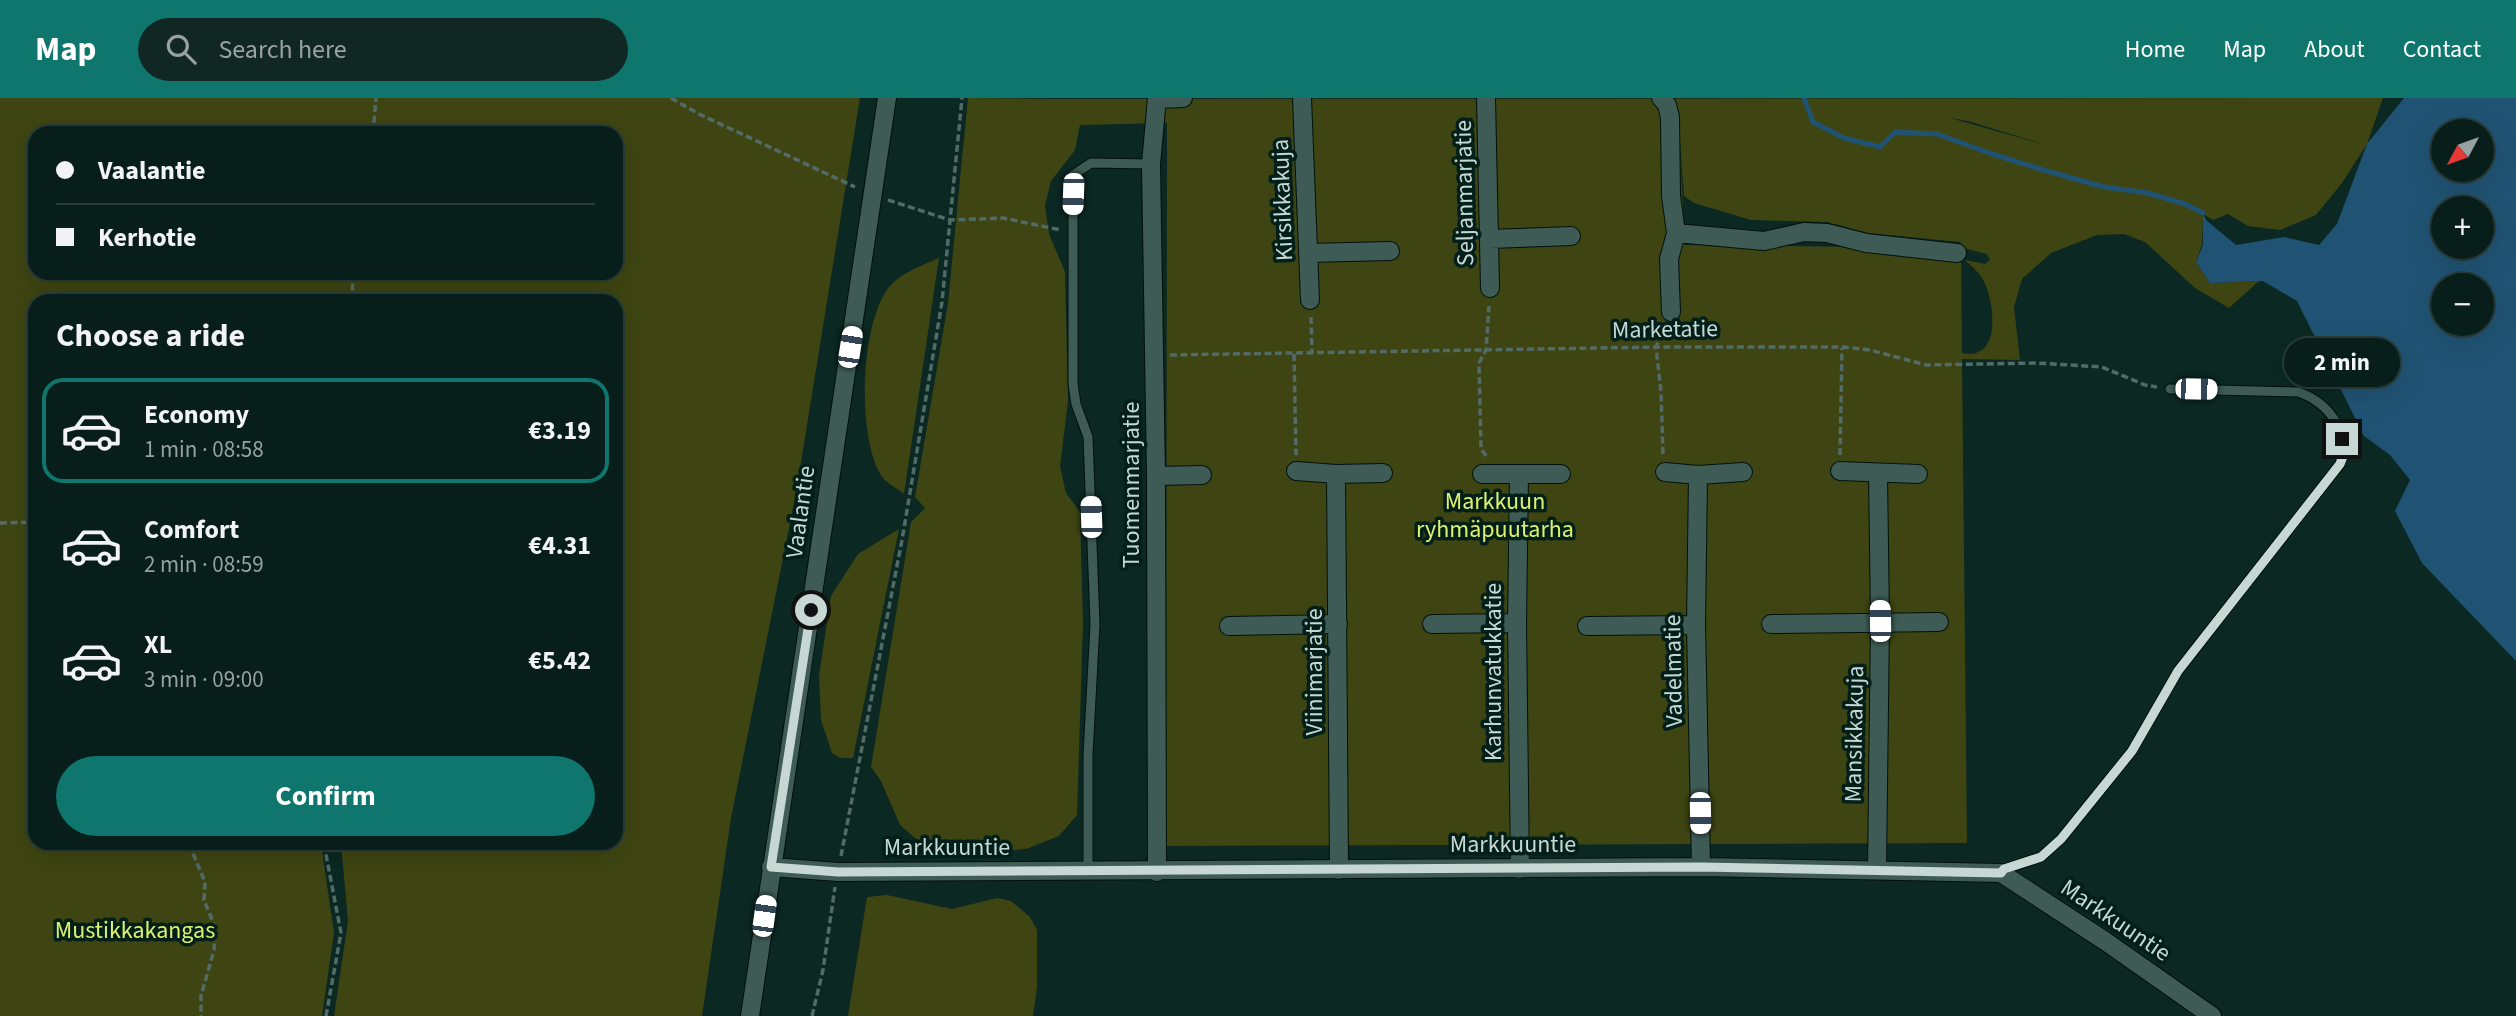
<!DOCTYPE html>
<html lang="en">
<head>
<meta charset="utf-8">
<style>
	body { margin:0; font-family:"Source Sans 3",sans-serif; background:#112723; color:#f1f3f6; height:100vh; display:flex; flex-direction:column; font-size:26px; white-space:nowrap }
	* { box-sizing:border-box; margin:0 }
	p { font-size:23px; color:#98a2a2 }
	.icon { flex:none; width:38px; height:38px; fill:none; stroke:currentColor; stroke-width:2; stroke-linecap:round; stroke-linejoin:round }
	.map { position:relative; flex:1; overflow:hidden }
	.panel { position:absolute; left:28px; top:196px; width:595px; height:556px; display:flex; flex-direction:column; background:#081e1a; border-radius:21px; box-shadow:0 7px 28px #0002,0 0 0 2px #293c39 }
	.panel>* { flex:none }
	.top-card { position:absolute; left:28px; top:28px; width:595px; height:154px; border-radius:21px; box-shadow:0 7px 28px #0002,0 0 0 2px #293c39; display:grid; align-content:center; height:154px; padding:0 28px; background:#081e1a }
	.needle { width:46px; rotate:229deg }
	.buttons { position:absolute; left:2431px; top:21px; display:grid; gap:14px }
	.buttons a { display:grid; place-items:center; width:63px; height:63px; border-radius:50%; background:#081e1a; box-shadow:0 7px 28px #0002,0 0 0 2px #293c39; font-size:35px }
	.end { position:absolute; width:32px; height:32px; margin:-16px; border:9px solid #c7d7d3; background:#111; box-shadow:0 0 0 4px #111 }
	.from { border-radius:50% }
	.bubble { position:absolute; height:49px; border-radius:24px; background:#081e1a; box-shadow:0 7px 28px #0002,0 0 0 2px #293c39; font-size:23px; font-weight:700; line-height:49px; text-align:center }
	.car { position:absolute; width:21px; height:42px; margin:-21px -10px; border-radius:9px; box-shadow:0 0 5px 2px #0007; background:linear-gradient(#fff 24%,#345 0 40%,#fff 0 76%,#345 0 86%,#fff 0) }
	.top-card b { display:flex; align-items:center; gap:24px; height:66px; font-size:26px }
	.top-card b+b { border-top:2px solid #293c39 }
	.top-card i { width:18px; height:18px; background:#f1f3f6 }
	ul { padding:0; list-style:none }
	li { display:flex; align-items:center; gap:21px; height:105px; margin:0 14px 10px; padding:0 14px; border:4px solid transparent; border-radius:21px }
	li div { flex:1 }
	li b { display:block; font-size:26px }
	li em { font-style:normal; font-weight:700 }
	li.current { border-color:#0f766e }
	li>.icon { width:63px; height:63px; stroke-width:1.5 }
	h2 { padding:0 28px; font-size:32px; line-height:84px }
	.action { display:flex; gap:14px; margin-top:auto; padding:14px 28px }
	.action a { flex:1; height:80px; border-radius:42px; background:#0f766e; color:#fff; font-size:28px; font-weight:700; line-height:80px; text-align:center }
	header { display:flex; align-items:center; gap:42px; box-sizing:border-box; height:98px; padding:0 35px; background:#0f766e; color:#fff }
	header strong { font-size:33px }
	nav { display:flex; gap:38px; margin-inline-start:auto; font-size:24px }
	.search { width:490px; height:63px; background:#112723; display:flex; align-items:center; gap:18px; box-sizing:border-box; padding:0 24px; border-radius:38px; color:#98a2a2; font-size:26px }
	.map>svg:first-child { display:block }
	.green { fill:#3e4512; fill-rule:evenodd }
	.water { fill:#205373; fill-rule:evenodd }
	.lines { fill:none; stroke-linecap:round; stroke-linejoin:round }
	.stream { stroke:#205373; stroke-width:5 }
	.service-casing { stroke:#00110c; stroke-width:11 }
	.minor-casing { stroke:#00110c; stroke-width:20 }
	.tertiary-casing { stroke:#00110c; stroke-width:20 }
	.path { stroke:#536b67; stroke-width:3.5; stroke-dasharray:7 3.5; stroke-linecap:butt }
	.service { stroke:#3e5c55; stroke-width:9 }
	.minor { stroke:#3e5c55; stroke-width:18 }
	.tertiary { stroke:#3e5c55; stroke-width:18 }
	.route { stroke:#c7d7d3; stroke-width:9 }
	.labels { text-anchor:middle; stroke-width:7; stroke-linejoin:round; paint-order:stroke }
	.street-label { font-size:24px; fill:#c7d7d3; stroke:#021f19 }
	.park-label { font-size:24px; fill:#def16f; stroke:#021f19 }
</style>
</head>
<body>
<header>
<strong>Map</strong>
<div class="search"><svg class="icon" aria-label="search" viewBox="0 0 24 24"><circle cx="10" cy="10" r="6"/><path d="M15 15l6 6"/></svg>Search here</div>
<nav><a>Home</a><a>Map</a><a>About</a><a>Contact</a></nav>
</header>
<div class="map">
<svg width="2516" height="918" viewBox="0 0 2516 918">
	<rect width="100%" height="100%" fill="#0b2823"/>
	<!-- green -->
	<path class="green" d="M0 0H860L796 395 731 720 702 918H334L348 823 341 746H616V203H35V746H321L334 835 322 918H0ZM35 35H616V175H35Z
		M968 0 1064 1 2383 0 2367 46 2342 85 2316 117 2280 132 2248 128 2228 116 2213 122 2203 116 2202 146 2196 164 2210 185 2259 183 2229 210 2195 190 2145 144 2124 136 2097 137 2051 155 2022 181 2014 209 2020 262 1962 261 1967 745 1166 748 1167 25 1080 27 1075 52 1051 83 1045 107 1049 136 1065 174 1068 303 1060 368 1066 395 1080 414 1083 526 1077 717 1059 738 1026 751 976 755 934 750 915 740 900 727 881 683 871 669 911 424 925 410 915 399 948 205ZM1678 19 1684 98 1694 105 1751 122 1827 124 1868 135 1960 144 1967 151 1987 156 1990 162 1985 166 1965 162C1974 170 1982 177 1986 188 1995 211 2000 263 1962 255L1961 150 1685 147ZM1950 20 1968 23 2049 48Z
		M939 160 904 396C898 391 888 386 883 380 856 343 860 225 889 189 902 174 921 168 939 160Z
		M899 431 853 660H840L832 655 821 622 819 578 831 498 858 456Z
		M887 797 952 811 997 800 1011 803 1030 819 1037 832V889L1033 918H848L867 799Z"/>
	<!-- water -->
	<path class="water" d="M2404 0H2516V563L2422 465 2395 413 2410 382 2390 357 2364 338 2297 203 2263 183 2210 185 2196 164 2203 147V115L2206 122 2236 147 2284 139 2319 147 2337 126 2367 46ZM2443 33H2482V72H2443ZM2443 110H2482V149H2443ZM2443 187H2482V226H2443Z"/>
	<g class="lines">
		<!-- stream -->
		<path class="stream" d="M1804 0 1813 24 1844 40 1880 49 1895 34 1937 36 1989 55 2040 71 2104 89 2148 95 2185 106 2203 115"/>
		<defs>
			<path id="service" d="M1088 774V657L1095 526 1088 339 1076 306 1073 286V77L1091 65 1151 66
				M2001 775 2005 771 2041 759 2061 741 2132 653 2178 573 2340 366C2351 334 2328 304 2298 294L2170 291"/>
			<path id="minor" d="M1302 0 1310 202
				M1486 0 1490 190
				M1661 0 1667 7 1670 19 1671 98 1676 135 1669 161 1671 214
				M1157 1 1183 0
				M1676 135 1764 143 1804 134 1827 135 1866 145 1957 155
				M1489 141 1571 138
				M1309 155 1390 153
				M1296 373 1336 376 1383 375
				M1840 373 1918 376
				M1665 374 1698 377 1743 374
				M1336 376 1339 772
				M1482 376H1561
				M1519 377 1517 525 1520 771
				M1698 377 1696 527 1701 769
				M1156 378 1202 377
				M1432 526 1517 525
				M1771 526 1939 524
				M1229 528 1338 526
				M1587 528 1696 527
				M771 769 838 774 1701 769 2001 775 2105 843 2212 918
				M1877 772 1880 523 1878 375
				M1157 774 1156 378 1151 66 1157 0"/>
			<path id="tertiary" d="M750 918 887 0"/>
		</defs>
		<!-- service casing -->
		<use href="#service" class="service-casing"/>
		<!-- minor casing -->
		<use href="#minor" class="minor-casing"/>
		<!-- tertiary casing -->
		<use href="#tertiary" class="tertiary-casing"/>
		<!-- path -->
		<path class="path" d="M671 0 699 16 855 89
			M373 35 376 0
			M888 102 950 122 1003 120 1061 132
			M352 175 353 203
			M1311 219 1312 255
			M1294 256 1296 357
			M1170 257 1661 249H1842L1870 252 1926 267 2037 265 2102 269 2145 287 2157 289
			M1663 356 1661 294 1656 249 1664 229
			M1840 357 1842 250
			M1486 358 1481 351 1479 265 1486 252 1489 208
			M0 425 35 424
			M189 746 205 784 204 802 215 829 214 852 201 898V918
			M324 746 341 835 326 918
			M841 758 902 442 942 204 962 0
			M812 918 823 872 835 789"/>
		<!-- service -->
		<use href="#service" class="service"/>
		<!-- minor -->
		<use href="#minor" class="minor"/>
		<!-- tertiary -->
		<use href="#tertiary" class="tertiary"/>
	</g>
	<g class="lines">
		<!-- route -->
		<path class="route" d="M811 512 771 769 838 774 1701 769 2001 775 2004 771 2041 759 2061 741 2132 653 2178 573 2340 366 2344 356 2342 341"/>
	</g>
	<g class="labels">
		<!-- street labels -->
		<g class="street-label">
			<text transform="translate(1464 95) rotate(-91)" y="8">Seljanmarjatie</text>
			<text transform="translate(1282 102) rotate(-92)" y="8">Kirsikkakuja</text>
			<text transform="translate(1665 231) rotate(-1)" y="8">Marketatie</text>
			<text transform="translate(1131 387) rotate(-90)" y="8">Tuomenmarjatie</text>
			<text transform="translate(800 414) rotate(-82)" y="8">Vaalantie</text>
			<text transform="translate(1673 573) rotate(-91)" y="8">Vadelmatie</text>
			<text transform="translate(1314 574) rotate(-90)" y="8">Viinimarjatie</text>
			<text transform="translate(1493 574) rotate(-90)" y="8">Karhunvatukkatie</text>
			<text transform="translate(1854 636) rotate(-89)" y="8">Mansikkakuja</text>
			<text x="1513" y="754">Markkuuntie</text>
			<text x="947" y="757">Markkuuntie</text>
			<text transform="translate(2116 822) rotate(34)" y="8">Markkuuntie</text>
		</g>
		<!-- park labels -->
		<g class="park-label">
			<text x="1495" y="411">Markkuun<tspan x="1495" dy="28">ryhmäpuutarha</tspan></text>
			<text x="135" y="840">Mustikkakangas</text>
		</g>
	</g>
</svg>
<div class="buttons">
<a><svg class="needle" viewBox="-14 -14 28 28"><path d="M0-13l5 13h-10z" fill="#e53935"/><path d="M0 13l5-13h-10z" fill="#98a2a2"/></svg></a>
<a>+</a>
<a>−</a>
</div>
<i class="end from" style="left:811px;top:512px"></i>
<i class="end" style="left:2342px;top:341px"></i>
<div class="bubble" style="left:2284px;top:240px;width:116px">2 min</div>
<i class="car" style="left:1073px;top:96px;rotate:182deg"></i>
<i class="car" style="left:850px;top:249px;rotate:9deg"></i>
<i class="car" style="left:2196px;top:291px;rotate:91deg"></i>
<i class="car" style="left:1091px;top:419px;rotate:358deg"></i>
<i class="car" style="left:1880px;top:523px;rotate:359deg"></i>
<i class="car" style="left:1700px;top:715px;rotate:179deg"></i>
<i class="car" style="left:764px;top:818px;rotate:8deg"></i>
<div class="top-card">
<b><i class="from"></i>Vaalantie</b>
<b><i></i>Kerhotie</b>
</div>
<section class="panel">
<h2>Choose a ride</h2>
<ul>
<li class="current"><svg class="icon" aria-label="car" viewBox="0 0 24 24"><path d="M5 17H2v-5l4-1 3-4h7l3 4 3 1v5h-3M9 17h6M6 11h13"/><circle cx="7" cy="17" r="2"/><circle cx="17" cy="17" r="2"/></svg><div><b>Economy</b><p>1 min · 08:58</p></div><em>€3.19</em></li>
<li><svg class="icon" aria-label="car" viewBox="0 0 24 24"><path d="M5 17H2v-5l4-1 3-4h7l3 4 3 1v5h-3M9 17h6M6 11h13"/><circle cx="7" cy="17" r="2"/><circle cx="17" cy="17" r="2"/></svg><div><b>Comfort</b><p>2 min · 08:59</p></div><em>€4.31</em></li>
<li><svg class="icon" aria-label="car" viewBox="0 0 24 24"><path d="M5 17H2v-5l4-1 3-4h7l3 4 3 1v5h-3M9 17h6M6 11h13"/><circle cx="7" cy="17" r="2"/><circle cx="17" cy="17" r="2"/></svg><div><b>XL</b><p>3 min · 09:00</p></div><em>€5.42</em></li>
</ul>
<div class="action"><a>Confirm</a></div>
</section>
</div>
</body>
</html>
